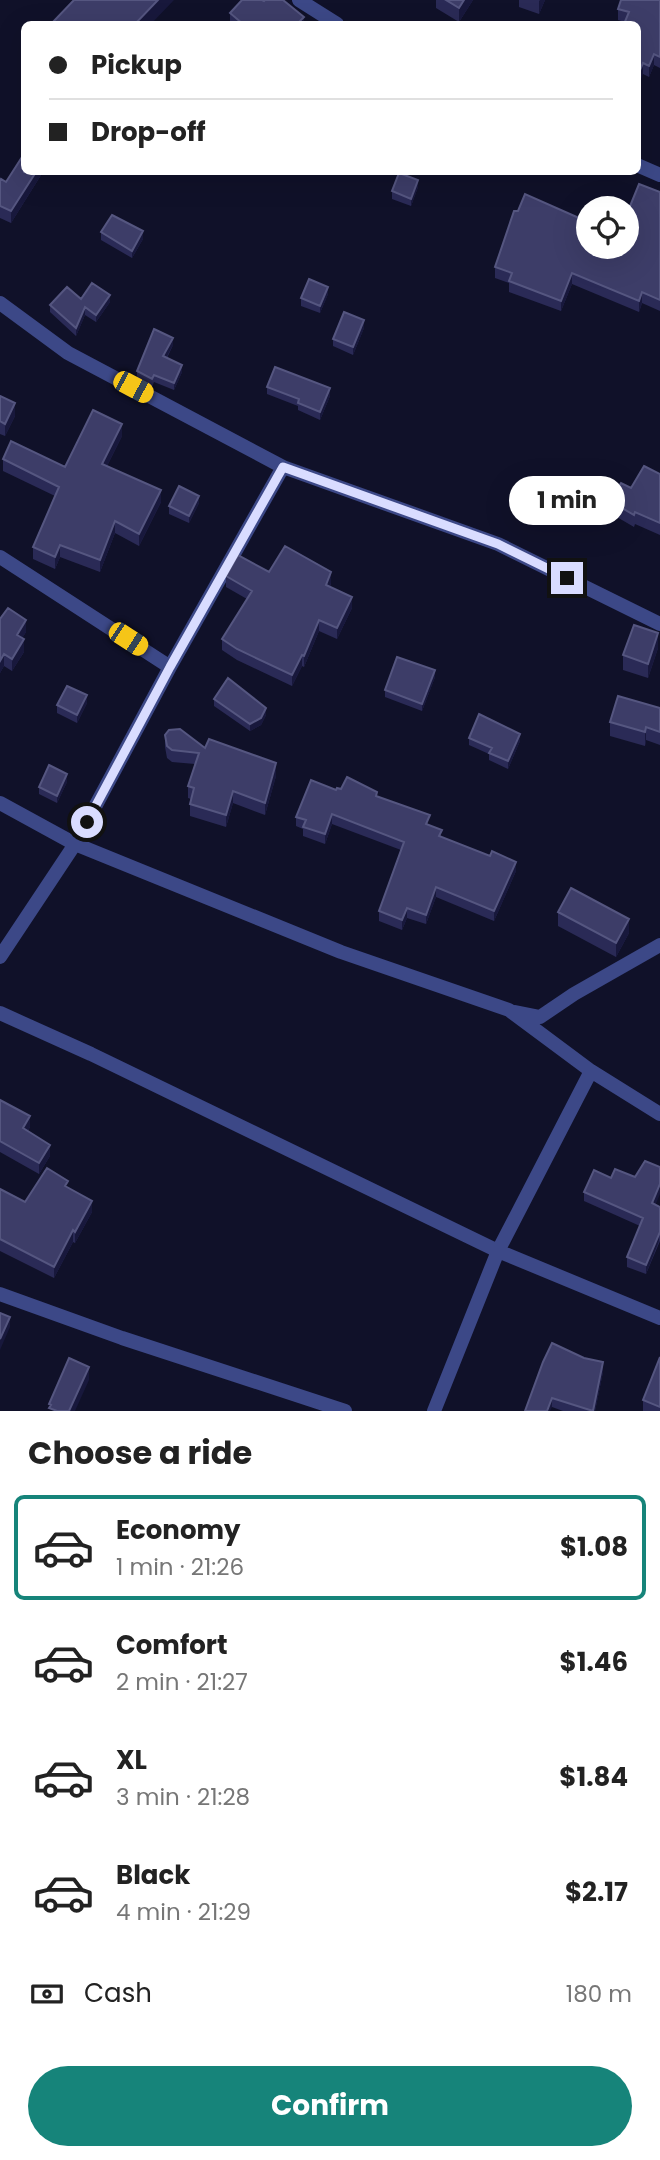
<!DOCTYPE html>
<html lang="en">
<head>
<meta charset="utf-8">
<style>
	body { margin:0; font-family:Poppins,sans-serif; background:#f6f6f6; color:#222; height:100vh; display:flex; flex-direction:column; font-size:26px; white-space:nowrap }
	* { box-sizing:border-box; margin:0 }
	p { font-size:23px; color:#767676 }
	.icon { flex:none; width:38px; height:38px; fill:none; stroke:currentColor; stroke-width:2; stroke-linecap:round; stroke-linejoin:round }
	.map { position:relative; height:1411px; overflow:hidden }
	.panel { display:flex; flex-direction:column; background:#fff; flex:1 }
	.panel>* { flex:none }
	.hud { position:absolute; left:21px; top:21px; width:620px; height:154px; border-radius:10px; box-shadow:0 7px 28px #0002; display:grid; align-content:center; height:154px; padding:0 28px; background:#fff }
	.fabs { position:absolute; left:576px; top:196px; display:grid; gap:14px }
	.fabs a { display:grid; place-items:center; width:63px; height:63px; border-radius:50%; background:#fff; box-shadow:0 7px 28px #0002; font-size:35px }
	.end { position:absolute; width:32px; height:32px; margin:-16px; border:9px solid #d9dcff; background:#111; box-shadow:0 0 0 4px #111 }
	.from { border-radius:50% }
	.bubble { position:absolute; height:49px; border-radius:24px; background:#fff; box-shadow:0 7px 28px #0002; font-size:23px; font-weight:700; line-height:49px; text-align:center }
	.car { position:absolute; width:21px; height:42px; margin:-21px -10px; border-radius:9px; box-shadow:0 0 5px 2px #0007; background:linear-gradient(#f5c518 24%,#345 0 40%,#f5c518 0 76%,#345 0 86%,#f5c518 0) }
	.hud b { display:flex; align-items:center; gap:24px; height:66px; font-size:26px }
	.hud b+b { border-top:2px solid #e0e0e0 }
	.hud i { width:18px; height:18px; background:#222 }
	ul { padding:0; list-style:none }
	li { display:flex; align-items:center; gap:21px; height:105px; margin:0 14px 10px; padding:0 14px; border:4px solid transparent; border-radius:10px }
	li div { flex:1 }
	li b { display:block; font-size:26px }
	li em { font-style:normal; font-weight:700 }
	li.selected { border-color:#16847a }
	li>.icon { width:63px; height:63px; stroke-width:1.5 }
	h2 { padding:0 28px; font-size:32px; line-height:84px }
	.pay { display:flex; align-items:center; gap:18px; height:77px; padding:0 28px; font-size:26px }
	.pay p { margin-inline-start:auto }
	.button { display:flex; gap:14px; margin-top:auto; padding:14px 28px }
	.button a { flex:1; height:80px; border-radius:42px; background:#16847a; color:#fff; font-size:28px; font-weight:700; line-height:80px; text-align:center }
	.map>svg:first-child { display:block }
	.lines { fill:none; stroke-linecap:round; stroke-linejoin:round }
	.minor { stroke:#3c4887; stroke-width:14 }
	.wall { fill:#2a2a56 }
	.shaded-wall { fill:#18183c }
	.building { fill:#3d3d68; stroke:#555680; stroke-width:2 }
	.route { stroke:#d9dcff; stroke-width:9 }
</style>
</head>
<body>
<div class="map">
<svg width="660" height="1411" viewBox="0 0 660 1411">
	<rect width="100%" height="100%" fill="#101129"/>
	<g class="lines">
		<!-- minor -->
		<path class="minor" d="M299 0 337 24
			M637 165 660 175
			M0 303 68 353 283 467
			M0 557 170 667
			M0 803 75 844 341 952 509 1010 591 1071 660 1114
			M0 957 75 844 170 667 283 467 498 544 660 624
			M515 1012 540 1017 574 994 660 945
			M0 1013 91 1054 498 1251 660 1318
			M0 1294 122 1338 345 1411
			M434 1411 498 1251 591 1071"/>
	</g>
	<!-- wall -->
	<path class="wall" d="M436 0H473L459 22 436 8Z
		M519 0H545L539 14 519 7Z
		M660 0V68L654 65 649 77 643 74 625 22 618 20V9Z
		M230 13 304 24H230Z
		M24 172H43L11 223 0 218V181L6 182Z
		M418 187 411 206 392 199V191Z
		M660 192V311L642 303 639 312 572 284 561 311 509 292V283L495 278V267L574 217 626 247Z
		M101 232 143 239 132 258 101 240Z
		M328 294 320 313 301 306V298Z
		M81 299 110 302 96 322 85 315 76 336 50 312V305Z
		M364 328 353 355 333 346V339Z
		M173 345 167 358 182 372 174 390 154 382 152 387 137 379V371Z
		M267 387 330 396 320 420 298 410V406L267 394Z
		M0 396 15 416 5 436 0 434Z
		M122 436 107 466 161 502 139 546 115 533 100 572 60 557 55 569 33 559V547L55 496 3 471V459L65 467Z
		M660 474V535L635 524 634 527 610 513V501L631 488Z
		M199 503 189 523 169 514V506Z
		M269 572 331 583 330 587 352 608 337 639 319 631 304 667 302 666 292 686 237 660 222 650V639L247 599 226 587V576Z
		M0 619 26 632 22 638 24 652 12 671 4 666 0 673Z
		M658 648 648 678 623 670V655Z
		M435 677 422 711 385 697V690Z
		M214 699 266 715 261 725 250 731 214 706Z
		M87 703 77 723 57 713V705Z
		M660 708V745L646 740 645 746 610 736V722Z
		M165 735 205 748 276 776 265 815 233 803 226 827 190 816V804L191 799 188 798V786L195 764 172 762 167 758 165 747Z
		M469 738 520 741 508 769 489 760V754L469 745Z
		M67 782 57 803 39 794V787Z
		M336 790 377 796 430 825 442 837 516 871 494 921 436 897 426 924 407 918 402 930 379 921V911L401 850 332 824 325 844 303 836V829L296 826V817Z
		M558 912 629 933 616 957 558 926Z
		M0 1100 30 1127 28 1131 50 1156 39 1174 0 1152Z
		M635 1177 655 1205 660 1207V1241L646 1274 627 1267V1257L640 1226 584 1201V1192L611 1178Z
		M68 1187 92 1212 75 1243 73 1242 54 1278 0 1251V1189L25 1202Z
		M660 1357V1411H643V1400Z
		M603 1372 595 1411H563L552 1407 525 1411Z"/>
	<!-- shaded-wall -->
	<path class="shaded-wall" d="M158 0H174L151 24H135Z
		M464 0H473L459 22V8Z
		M540 0H545L539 14V1Z
		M304 17V24H297Z
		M654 54V65L649 77V66Z
		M643 63V74L637 89V78Z
		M36 172H43L11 223V211Z
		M418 180V187L411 206V199Z
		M143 231V239L132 258V251Z
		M572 273V284L561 311V301Z
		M328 287V294L320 313V306Z
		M642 292V303L639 312V301Z
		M110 295V302L96 322V315Z
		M85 307V315L76 336V328Z
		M364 320V328L353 355V347Z
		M173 338V345L163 364V356Z
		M182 365V372L174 390V383Z
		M330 388V396L320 420V412Z
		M15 403V416L5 436V424Z
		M122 424V436L102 476V464Z
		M161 490V502L139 546V534Z
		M199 496V503L189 523V516Z
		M115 521V533L100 572V560Z
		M60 545V557L55 569V557Z
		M331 572V583L326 596V585Z
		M352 597V608L337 639V628Z
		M26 620V632L17 647V635Z
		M319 620V631L304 667V656Z
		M658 633V648L648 678V664Z
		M24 639V652L12 671V659Z
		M4 654V666L0 673V661Z
		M302 655V666L292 686V675Z
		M435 670V677L422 711V704Z
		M87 695V703L77 723V715Z
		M266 708V715L261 725 250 731V724Z
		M646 727V740L645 746V732Z
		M520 734V741L508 769V761Z
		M276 763V776L265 815V803Z
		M67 774V782L57 803V796Z
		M233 791V803L226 827V815Z
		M332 814V824L325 844V834Z
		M516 862V871L494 921V911Z
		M436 887V897L426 924V915Z
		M407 908V918L402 930V920Z
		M629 919V933L616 957V943Z
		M30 1116V1127L23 1139V1128Z
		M50 1145V1156L39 1174V1163Z
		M660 1184V1194L652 1213V1203Z
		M92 1201V1212L75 1243V1232Z
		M73 1230V1242L54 1278V1267Z
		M659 1232V1241L646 1274V1265Z
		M10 1317V1327L0 1350V1339Z
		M603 1362V1372L595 1411H593Z
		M89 1367V1380L75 1411H69Z
		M552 1398V1407L550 1411H547Z"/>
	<!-- building -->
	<path class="building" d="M74 0H158L135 24H51Z
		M242 0H262L264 1 265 0H283L304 17 297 24H243L230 13Z
		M446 0H464L459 8Z
		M621 0H660V57L654 54 649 66 643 63 637 78V24H624L629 12 618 9Z
		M24 154V172H36L11 211 0 206V181L1 179 6 182Z
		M399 173 418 180 411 199 392 191Z
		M639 184 660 192V300L642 292 639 301 572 273 561 301 509 281 512 273 495 267 514 211H518L525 194 588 222V247H626V216Z
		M112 215 143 231 132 251 101 232Z
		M309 279 328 287 320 306 301 298Z
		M92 283 110 295 96 315 85 307 76 328 50 305 67 287 81 299Z
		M344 312 364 320 353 347 333 339Z
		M154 329 173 338 163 356 182 365 174 383 154 375 152 379 137 371Z
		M275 367 330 388 320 412 298 403 299 399 267 387Z
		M0 396 15 403 5 424 0 421Z
		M93 410 122 424 102 464 161 490 139 534 115 521 100 560 60 545 55 557 33 547 59 487 3 459 11 441 65 467Z
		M644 466 660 474V523L635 512 634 515 610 501 621 483 631 488Z
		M179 486 199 496 189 516 169 506Z
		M285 546 331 572 326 585 352 597 337 628 319 620 304 656 302 655 292 675 237 649 222 639 252 591 226 576 238 555 269 572Z
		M8 608 26 620 17 635 24 639 12 659 4 654 0 661V619Z
		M634 625 658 633 648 664 623 655Z
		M397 657 435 670 422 704 385 690Z
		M228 678 266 708 261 718 250 724 214 699Z
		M67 686 87 695 77 715 57 705Z
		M618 696 660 708V732L646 727 645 732 610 722Z
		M479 714 520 734 508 761 489 753 492 748 469 738Z
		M180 729 205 748 209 739 276 763 265 803 233 791 226 815 190 804 194 788 188 786 199 753 172 750 167 746 165 735 169 730Z
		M49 765 67 774 57 796 39 787Z
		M347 777 377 792 376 796 430 815 426 824 442 830 439 836 490 856 492 851 516 862 494 911 436 887 426 915 407 908 402 920 379 911 404 842 332 814 325 834 303 827 306 820 296 817 311 780 336 790 337 788 341 789Z
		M571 888 629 919 616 943 558 912Z
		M0 1100 30 1116 23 1128 50 1145 39 1163 0 1141Z
		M645 1161 660 1167V1184L652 1203 660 1207V1232L646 1265 627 1257 643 1218 584 1192 594 1170 611 1178 615 1169 635 1177Z
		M47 1168 68 1181 65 1186 92 1201 75 1232 73 1230 54 1267 0 1239V1189L25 1202Z
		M0 1313 10 1317 0 1339Z
		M552 1343 584 1358 603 1362 593 1411 552 1398 547 1411H525L543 1362Z
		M660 1357V1407L643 1400Z
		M69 1358 89 1367 69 1411H57L49 1408 51 1405 49 1404Z"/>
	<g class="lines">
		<!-- route -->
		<path class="route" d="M87 822 170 667 283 467 498 544 567 578"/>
	</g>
</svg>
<div class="fabs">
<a><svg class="icon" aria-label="locate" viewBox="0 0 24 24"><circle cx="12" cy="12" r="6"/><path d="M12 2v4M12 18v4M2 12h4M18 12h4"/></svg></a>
</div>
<i class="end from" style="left:87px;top:822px"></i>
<i class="end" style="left:567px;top:578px"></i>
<div class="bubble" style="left:509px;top:476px;width:116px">1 min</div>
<i class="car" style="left:133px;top:387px;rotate:118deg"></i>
<i class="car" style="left:128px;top:639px;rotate:123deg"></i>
<div class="hud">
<b><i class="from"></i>Pickup</b>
<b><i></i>Drop-off</b>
</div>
</div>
<section class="panel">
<h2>Choose a ride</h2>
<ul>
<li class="selected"><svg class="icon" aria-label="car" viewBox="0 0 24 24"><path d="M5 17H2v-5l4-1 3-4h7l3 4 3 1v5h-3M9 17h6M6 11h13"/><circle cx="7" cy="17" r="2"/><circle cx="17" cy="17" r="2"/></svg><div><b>Economy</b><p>1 min · 21:26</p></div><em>$1.08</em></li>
<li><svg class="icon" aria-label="car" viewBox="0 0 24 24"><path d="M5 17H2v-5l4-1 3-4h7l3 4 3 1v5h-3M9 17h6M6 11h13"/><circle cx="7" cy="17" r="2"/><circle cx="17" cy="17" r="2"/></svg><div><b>Comfort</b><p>2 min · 21:27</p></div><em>$1.46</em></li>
<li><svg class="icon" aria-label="car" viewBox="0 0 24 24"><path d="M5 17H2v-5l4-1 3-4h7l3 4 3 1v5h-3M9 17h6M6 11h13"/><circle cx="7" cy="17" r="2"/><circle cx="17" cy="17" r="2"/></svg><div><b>XL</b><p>3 min · 21:28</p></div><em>$1.84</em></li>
<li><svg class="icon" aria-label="car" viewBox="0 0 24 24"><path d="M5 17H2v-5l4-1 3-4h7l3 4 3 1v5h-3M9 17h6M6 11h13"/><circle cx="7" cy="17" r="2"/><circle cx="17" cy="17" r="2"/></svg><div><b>Black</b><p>4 min · 21:29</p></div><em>$2.17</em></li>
</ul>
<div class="pay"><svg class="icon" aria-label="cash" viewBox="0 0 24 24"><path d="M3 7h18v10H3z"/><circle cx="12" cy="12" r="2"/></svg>Cash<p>180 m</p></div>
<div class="button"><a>Confirm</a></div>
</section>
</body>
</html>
